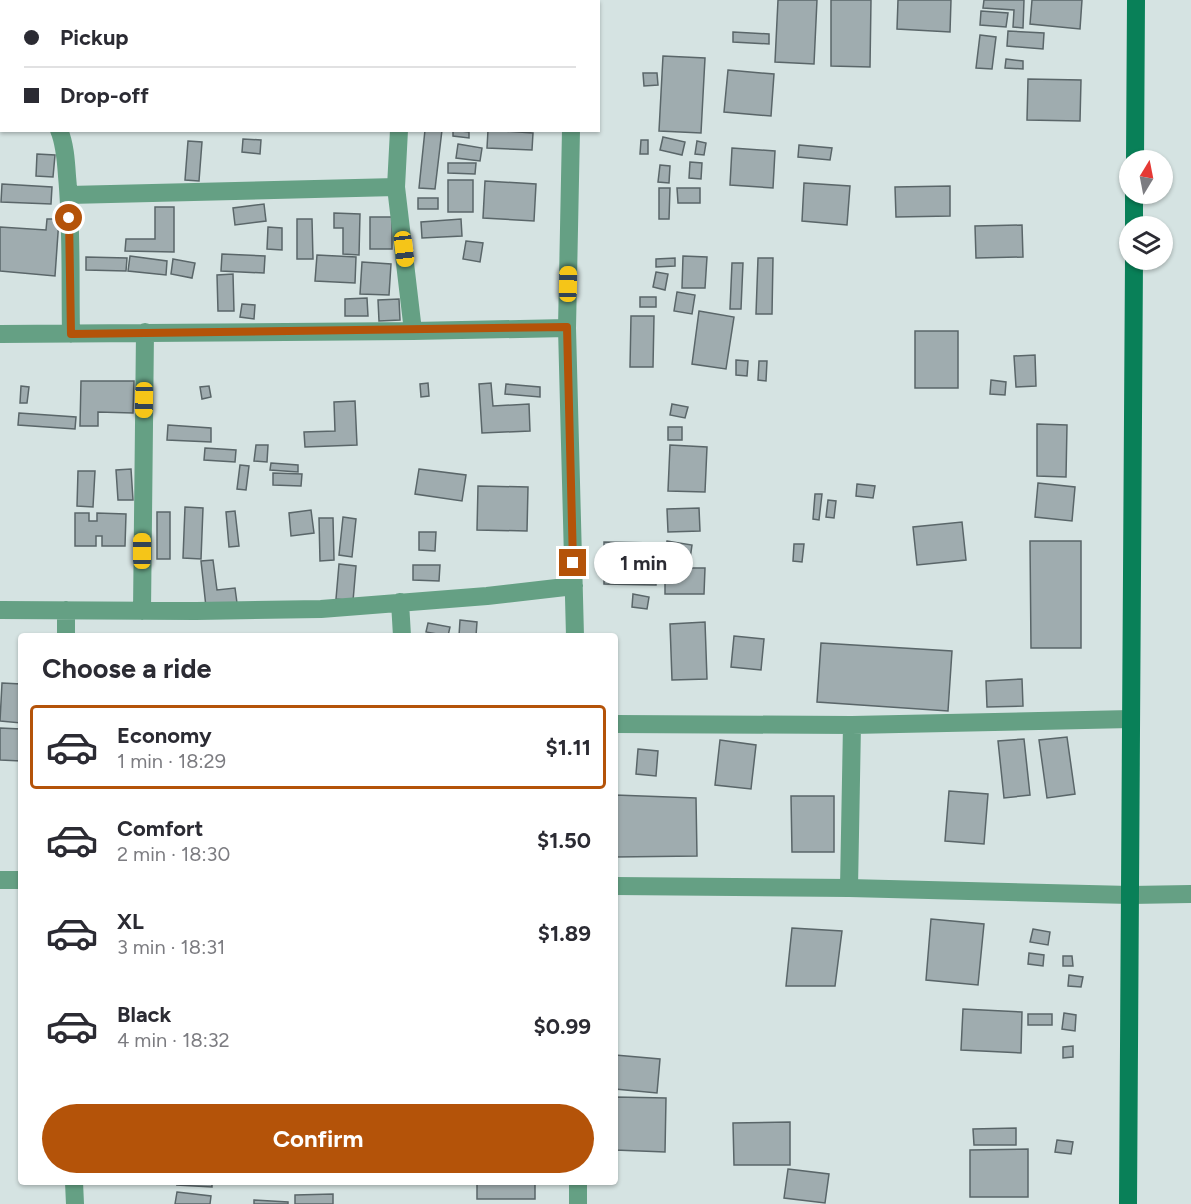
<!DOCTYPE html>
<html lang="en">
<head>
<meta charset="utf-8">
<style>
	body { margin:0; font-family:Figtree,sans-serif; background:#f7f7f7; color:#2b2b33; height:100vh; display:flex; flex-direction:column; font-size:22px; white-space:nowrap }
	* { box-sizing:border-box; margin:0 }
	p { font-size:20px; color:#7c7c81 }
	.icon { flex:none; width:33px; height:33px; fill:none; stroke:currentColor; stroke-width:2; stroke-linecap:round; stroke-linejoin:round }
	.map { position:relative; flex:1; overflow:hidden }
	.panel { position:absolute; left:18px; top:633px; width:600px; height:552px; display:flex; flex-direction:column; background:#fff; border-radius:6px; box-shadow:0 2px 4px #0004 }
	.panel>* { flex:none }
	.hud { position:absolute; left:0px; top:0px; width:600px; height:132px; box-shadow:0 2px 4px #0004; display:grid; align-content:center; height:132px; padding:0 24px; background:#fff }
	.needle { width:39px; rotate:10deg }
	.fabs { position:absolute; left:1119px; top:150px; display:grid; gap:12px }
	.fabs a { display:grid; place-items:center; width:54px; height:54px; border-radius:50%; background:#fff; box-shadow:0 2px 4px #0004; font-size:30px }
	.end { position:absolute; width:27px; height:27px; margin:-14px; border:8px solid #b45309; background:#fff; box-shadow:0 0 0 3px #fff }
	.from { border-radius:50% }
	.bubble { position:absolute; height:42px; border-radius:21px; background:#fff; box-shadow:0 2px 4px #0004; font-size:20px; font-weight:700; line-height:42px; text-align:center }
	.car { position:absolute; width:18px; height:36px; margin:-18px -9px; border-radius:8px; box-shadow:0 0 4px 2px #0007; background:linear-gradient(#f5c518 24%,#345 0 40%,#f5c518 0 76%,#345 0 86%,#f5c518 0) }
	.hud b { display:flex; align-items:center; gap:21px; height:57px; font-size:22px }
	.hud b+b { border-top:2px solid #e1e1e2 }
	.hud i { width:15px; height:15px; background:#2b2b33 }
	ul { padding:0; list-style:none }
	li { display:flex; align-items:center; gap:18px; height:84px; margin:0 12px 9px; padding:0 12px; border:3px solid transparent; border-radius:6px }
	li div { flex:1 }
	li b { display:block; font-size:22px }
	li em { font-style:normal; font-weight:700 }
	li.active { border-color:#b45309 }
	li>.icon { width:54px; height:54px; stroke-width:1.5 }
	h2 { padding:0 24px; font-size:27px; line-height:72px }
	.action { display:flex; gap:12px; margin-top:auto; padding:12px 24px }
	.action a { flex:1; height:69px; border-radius:36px; background:#b45309; color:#fff; font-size:24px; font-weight:700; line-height:69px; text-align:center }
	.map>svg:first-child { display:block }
	.building { fill:#9facaf; stroke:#5a6669; stroke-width:1.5 }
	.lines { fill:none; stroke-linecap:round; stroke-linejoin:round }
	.street { stroke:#65a084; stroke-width:18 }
	.secondary { stroke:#098058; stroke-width:18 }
	.route { stroke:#b45309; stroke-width:8 }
</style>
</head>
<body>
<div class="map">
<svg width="1191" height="1204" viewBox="0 0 1191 1204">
	<rect width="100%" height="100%" fill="#d5e3e2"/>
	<!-- building -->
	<path class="building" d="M778 0H817L814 64 775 62Z
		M831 0H871L870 67 831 66Z
		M898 0H951L950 32 897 29Z
		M984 0H1024L1023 28 1013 27 1014 10 983 8Z
		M1032 0H1082L1080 29 1030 24Z
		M981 11 1008 13 1006 27 980 25Z
		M1008 31 1044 33 1043 49 1007 46Z
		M733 32 769 34V44L733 42Z
		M980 35 996 37 992 69 976 68Z
		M663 56 705 58 701 133 659 131Z
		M1006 59 1023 61V69L1005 68Z
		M728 70 774 74 771 116 724 112Z
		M643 73H657L658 85 644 86Z
		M1028 79 1081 80 1080 121 1027 120Z
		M425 130H442L435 189 419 188Z
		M453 130 469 132V138L453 136Z
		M488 130 533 133 532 150 487 148Z
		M663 137 685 142 682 155 660 150Z
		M243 139 261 140 260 154 242 152Z
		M641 140H648V154H640Z
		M188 141 202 142 199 181 185 180Z
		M697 141 706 143 704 155 695 154Z
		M458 144 482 148 480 161 456 158Z
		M799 145 832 148 830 160 798 157Z
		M732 148 775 151 773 188 730 185Z
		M37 154 55 155 53 177 36 176Z
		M690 162 702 163 701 179 689 178Z
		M448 163H476L475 174 448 173Z
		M660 165 670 166 669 183 658 182Z
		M448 180H473V212H448Z
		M485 181 536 184 534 221 483 218Z
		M804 183 850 186 847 225 802 221Z
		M2 184 52 187 51 204 1 202Z
		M950 186V216L896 217 895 187Z
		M659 188H670L669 219H659Z
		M677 188H700V203H678Z
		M418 198H438V209H418Z
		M264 204 266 221 235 225 233 208Z
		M155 207H174V252L125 251 126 239H155Z
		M334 213 360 214 359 255 343 254V228H334Z
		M370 217H392V249H370Z
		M47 219H59L55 276 0 271V227L46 230Z
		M297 219H312L313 259H297Z
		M461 219 462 236 422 238 421 222Z
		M1022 225 1023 257 976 258 975 226Z
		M268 227 282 228V250L267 249Z
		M466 241 483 243 480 262 463 259Z
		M222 254 265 256 264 273 221 271Z
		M317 255 356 257 355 283 315 281Z
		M130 256 167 261 166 275 128 271Z
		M683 256 707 257 705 288H682Z
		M86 257 127 258 126 271 86 270Z
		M675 258V266L656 267V259Z
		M758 258H773L772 314H756Z
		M173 259 195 263 192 278 171 274Z
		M362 262 391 264 389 295 360 294Z
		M732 263H743L741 309H730Z
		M656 272 668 274 665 290 653 287Z
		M233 274 234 311H218L217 275Z
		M677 292 695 295 692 314 674 311Z
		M640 297H656V307H640Z
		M367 298 368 316H345V299Z
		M399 299 400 320 379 321 378 300Z
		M242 304 255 305 254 319 240 317Z
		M699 311 734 317 726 369 692 364Z
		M631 316H654L653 367H630Z
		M915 331H958V388H915Z
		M1035 355 1036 386 1016 387 1014 356Z
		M736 360 748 361 747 376 736 375Z
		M759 361H767L766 381 758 380Z
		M991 380 1006 382 1005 395 990 394Z
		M81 381H134L133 413 98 412V426H80Z
		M428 383 429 396 421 397 420 384Z
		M491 383 493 406 529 404 530 431 482 433 479 384Z
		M506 384 540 387V397L505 394Z
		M21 386 29 387 27 403H20Z
		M209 386 211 397 202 399 200 387Z
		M355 401 357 445 305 447 304 432 335 431 334 402Z
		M672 404 688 407 685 418 670 415Z
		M19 413 76 417 75 429 18 425Z
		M1037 424 1067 425 1066 477 1037 476Z
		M168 425 211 428V442L167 440Z
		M668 427H682V440H668Z
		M256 445H268L267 462 254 461Z
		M670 445 707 447 705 492 668 491Z
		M205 448 236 450 235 462 204 460Z
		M271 463 298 465V472L270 470Z
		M240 465 249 466 246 490 237 489Z
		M131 469 133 500H118L116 470Z
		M419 469 466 475 462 501 415 494Z
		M78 471H95L93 507 77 506Z
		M273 473 302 474 301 486 273 485Z
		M1038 483 1075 487 1072 521 1035 517Z
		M857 484 875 486 873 498 856 496Z
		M478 486 528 487 527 531 477 530Z
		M815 494H822L819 520 813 519Z
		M828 500 836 501 834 518 826 517Z
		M185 507 203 508 201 559 183 558Z
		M699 508 700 531 668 532 667 509Z
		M311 510 314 533 291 536 289 513Z
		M235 511 239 546 229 547 226 512Z
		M157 512H170V559H157Z
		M75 513H89V521H97V513L126 514 125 546H102V536H96V546H75Z
		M343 517 356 519 352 557 339 555Z
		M319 518H333L334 560 320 561Z
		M962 522 966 560 917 565 913 527Z
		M419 532H436L435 551 419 550Z
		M667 541 692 545 690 559 665 556Z
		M1030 541H1081V648H1031Z
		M604 542 656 543V585L604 584Z
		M794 544H804L802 562 793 561Z
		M213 560 217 590 235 588 237 603 206 607 201 561Z
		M339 564 356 566 353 601 336 599Z
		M413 565H440L439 581 413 580Z
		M665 568H705L704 594H665Z
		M633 594 649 597 647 609 632 607Z
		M460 620 477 622 476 636H459Z
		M705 622 707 679 672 680 670 624Z
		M428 623 450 627 448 636 426 632Z
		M734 636 764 639 761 670 731 667Z
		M821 643 952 651 948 711 817 702Z
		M1022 679 1023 706 987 707 986 681Z
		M2 683 21 684V723L0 721Z
		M0 728 21 729V761L0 760Z
		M1067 737 1075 794 1047 798 1039 740Z
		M1024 739 1030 795 1004 798 998 741Z
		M720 740 756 745 751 789 715 785Z
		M638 749 658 751 656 776 636 774Z
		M949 791 988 794 984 844 945 841Z
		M615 795 696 798 697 856 615 857Z
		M791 796H834V852H792Z
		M931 919 984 924 978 985 926 980Z
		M792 928 842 931 835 986H786Z
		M1033 929 1050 932 1048 945 1030 942Z
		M1029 953 1044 955 1043 966 1028 964Z
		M1063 956H1072L1073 966H1063Z
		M1069 975 1083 977 1081 987 1068 986Z
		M963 1009 1022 1012 1021 1053 961 1050Z
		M1064 1013 1076 1015 1075 1031 1062 1029Z
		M1028 1014H1052V1025H1028Z
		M1073 1046V1057L1063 1058V1047Z
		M615 1055 660 1059 657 1093 615 1089Z
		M615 1097 666 1098 665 1152 615 1150Z
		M790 1122V1165H734L733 1123Z
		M1016 1128V1145H974L973 1129Z
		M1057 1140 1073 1142 1071 1154 1055 1152Z
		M1028 1149V1197H970V1150Z
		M788 1169 829 1174 825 1203 784 1198Z
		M178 1182H212V1187L177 1185Z
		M477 1182H535V1199H477Z
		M177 1192 211 1196 210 1204H175Z
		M333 1194V1204H295V1195Z
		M254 1200 288 1202V1204H254Z"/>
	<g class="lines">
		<!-- street -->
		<path class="street" d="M3 0V2
			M405 2V0
			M573 2V0
			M0 74H2
			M59 130C65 144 66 161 67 176 72 228 70 282 71 334
			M571 130 567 328 575 636
			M396 187 399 130
			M69 195 396 187 413 331
			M0 334 413 331 567 328
			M400 602 402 636
			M0 610 196 611 321 609 487 596 574 586
			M66 610V636
			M142 611 145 332
			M615 724 852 725 1131 719
			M0 880H21
			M615 886 849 888 1130 895 1191 894
			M849 888 852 725
			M74 1182 75 1204
			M578 1204V1182"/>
		<!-- secondary -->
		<path class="secondary" d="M1135 160 1136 0
			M1134 226V194
			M1128 1204 1134 260"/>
	</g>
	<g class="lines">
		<!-- route -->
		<path class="route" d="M69 218 71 334 567 327 573 563"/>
	</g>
</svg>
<div class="fabs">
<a><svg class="needle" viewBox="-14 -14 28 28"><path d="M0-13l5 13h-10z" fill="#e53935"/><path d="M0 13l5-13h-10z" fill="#7c7c81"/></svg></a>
<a><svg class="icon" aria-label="layers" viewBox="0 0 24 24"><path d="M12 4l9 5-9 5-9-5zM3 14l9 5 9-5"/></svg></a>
</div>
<i class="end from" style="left:69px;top:218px"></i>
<i class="end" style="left:573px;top:563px"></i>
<div class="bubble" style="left:594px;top:542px;width:99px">1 min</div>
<i class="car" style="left:404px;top:249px;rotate:173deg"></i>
<i class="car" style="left:568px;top:284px;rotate:1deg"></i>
<i class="car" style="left:144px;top:400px;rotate:181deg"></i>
<i class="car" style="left:142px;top:551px;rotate:0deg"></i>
<div class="hud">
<b><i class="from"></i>Pickup</b>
<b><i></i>Drop-off</b>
</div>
<section class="panel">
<h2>Choose a ride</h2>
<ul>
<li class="active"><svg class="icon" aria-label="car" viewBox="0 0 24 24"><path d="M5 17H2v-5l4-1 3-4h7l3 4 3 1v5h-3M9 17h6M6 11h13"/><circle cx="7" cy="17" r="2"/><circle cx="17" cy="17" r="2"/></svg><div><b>Economy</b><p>1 min · 18:29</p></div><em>$1.11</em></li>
<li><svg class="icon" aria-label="car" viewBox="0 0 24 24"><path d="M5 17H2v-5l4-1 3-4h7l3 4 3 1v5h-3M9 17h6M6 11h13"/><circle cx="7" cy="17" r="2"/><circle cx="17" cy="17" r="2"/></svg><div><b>Comfort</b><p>2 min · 18:30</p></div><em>$1.50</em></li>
<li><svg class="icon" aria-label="car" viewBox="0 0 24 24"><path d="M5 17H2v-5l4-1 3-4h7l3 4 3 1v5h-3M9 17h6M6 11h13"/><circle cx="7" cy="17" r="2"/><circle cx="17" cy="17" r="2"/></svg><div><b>XL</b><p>3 min · 18:31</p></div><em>$1.89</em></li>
<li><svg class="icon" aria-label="car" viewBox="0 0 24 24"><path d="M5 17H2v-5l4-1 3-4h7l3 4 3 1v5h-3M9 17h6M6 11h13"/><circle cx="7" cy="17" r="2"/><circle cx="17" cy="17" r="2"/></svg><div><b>Black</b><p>4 min · 18:32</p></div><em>$0.99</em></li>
</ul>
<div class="action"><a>Confirm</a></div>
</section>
</div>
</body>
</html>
